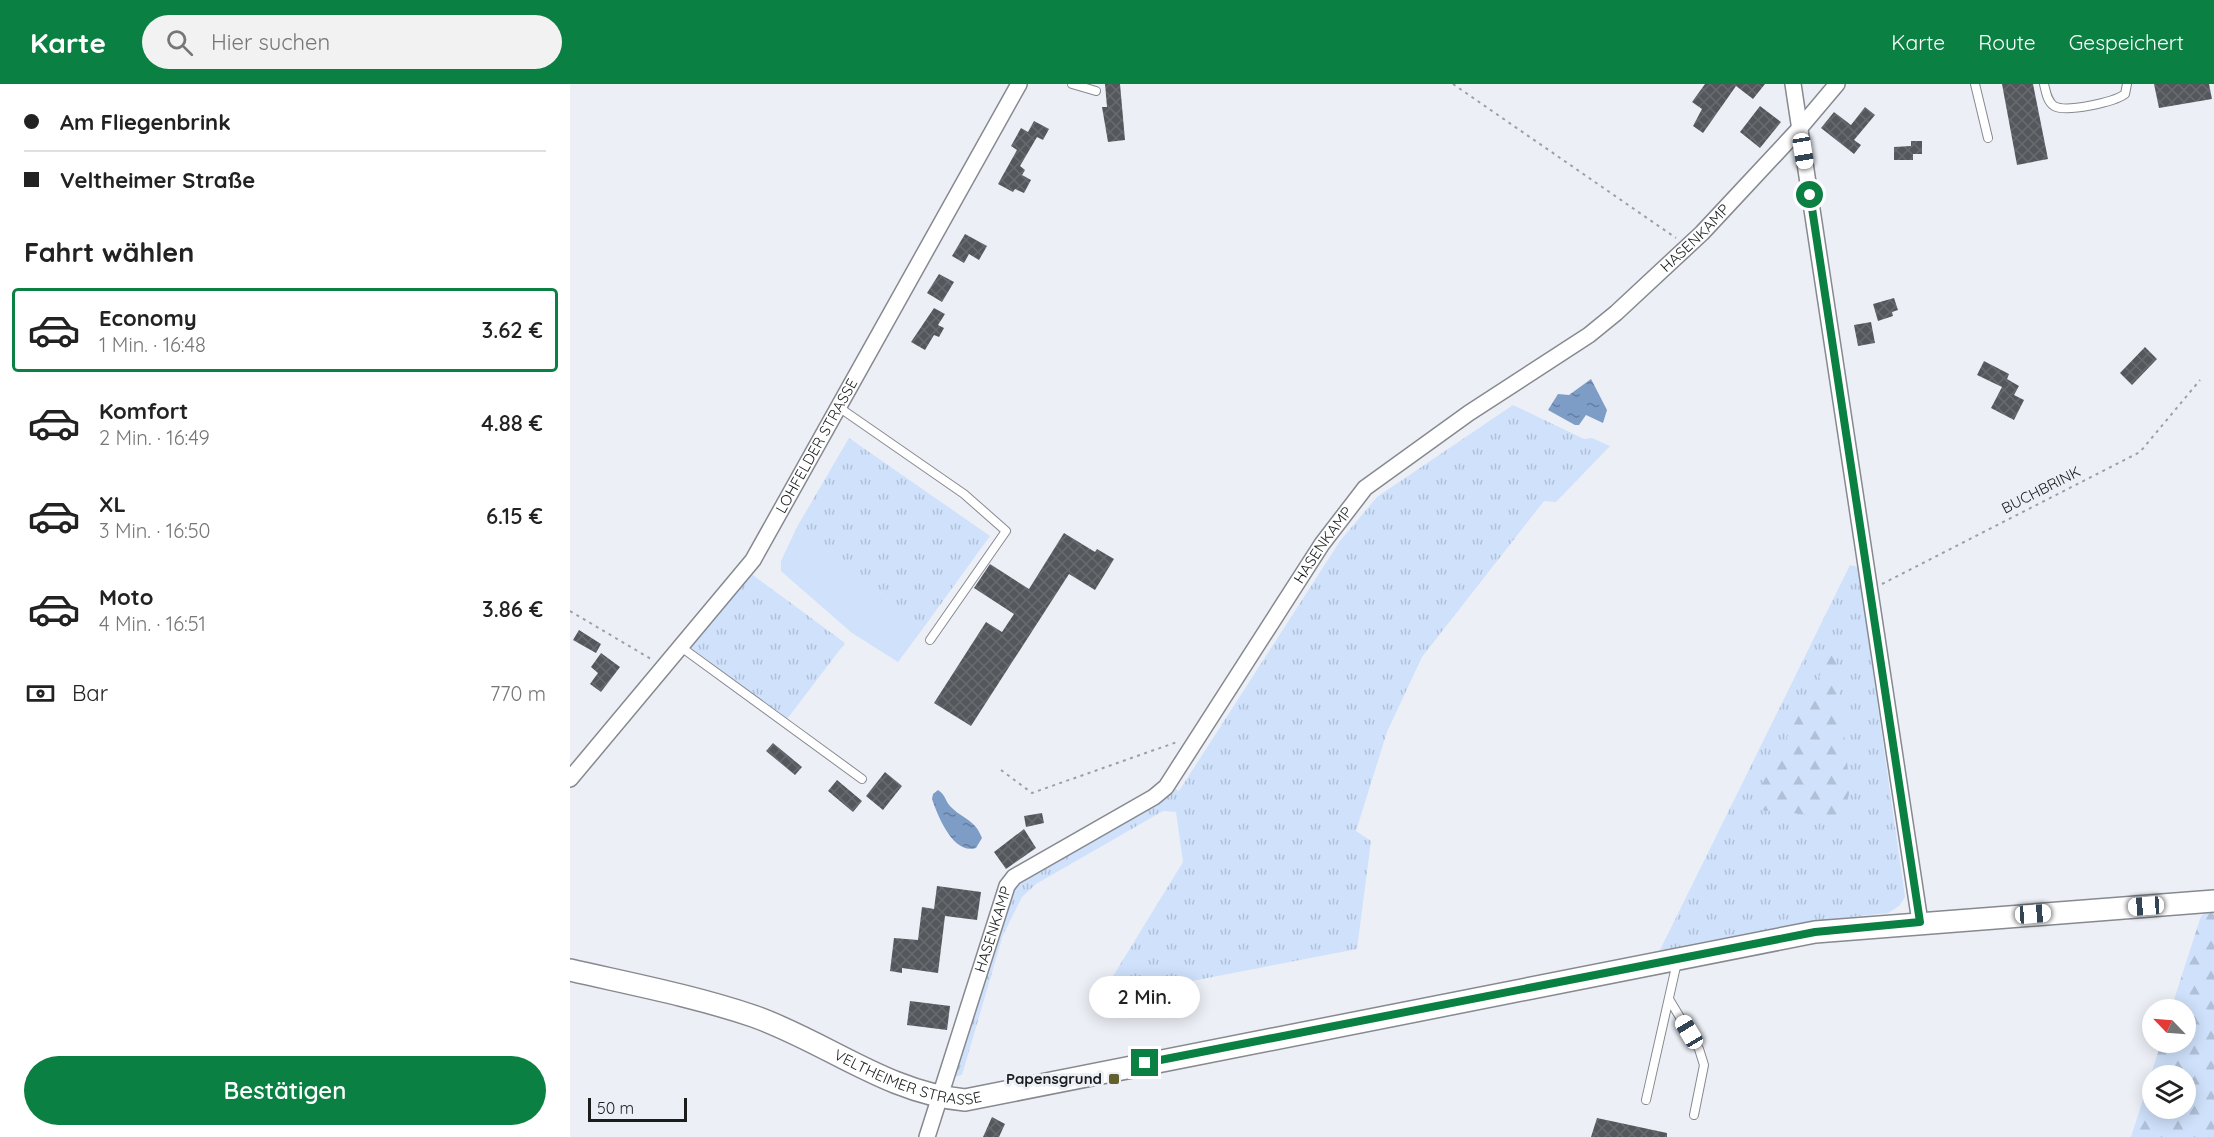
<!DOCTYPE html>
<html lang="de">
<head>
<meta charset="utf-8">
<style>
	body { margin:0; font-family:Quicksand,sans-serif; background:#f2f2f2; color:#222; height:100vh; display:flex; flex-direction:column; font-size:22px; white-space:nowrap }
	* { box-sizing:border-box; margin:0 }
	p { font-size:20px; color:#767676 }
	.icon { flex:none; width:33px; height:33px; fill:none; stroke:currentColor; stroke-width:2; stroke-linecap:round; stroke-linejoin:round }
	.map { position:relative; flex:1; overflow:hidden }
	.side { display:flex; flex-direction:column; background:#fff; width:570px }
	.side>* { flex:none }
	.banner { display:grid; align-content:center; height:132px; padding:0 24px; background:#fff }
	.needle { width:39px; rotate:295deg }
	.fabs { position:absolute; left:1572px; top:915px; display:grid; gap:12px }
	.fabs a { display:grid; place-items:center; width:54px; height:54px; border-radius:50%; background:#fff; box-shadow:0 3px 15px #0003; font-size:30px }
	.scale { position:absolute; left:18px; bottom:15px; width:99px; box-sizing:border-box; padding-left:6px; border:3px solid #1a1c1e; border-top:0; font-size:16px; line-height:21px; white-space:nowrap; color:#1a1c1e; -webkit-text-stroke:4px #ecf0f6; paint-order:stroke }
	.end { position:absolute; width:27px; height:27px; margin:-14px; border:8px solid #0b8043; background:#fff; box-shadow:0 0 0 3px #fff }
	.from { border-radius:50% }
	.bubble { position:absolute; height:42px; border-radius:21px; background:#fff; box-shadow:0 3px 15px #0003; font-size:20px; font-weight:600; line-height:42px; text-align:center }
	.car { position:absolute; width:18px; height:36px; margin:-18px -9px; border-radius:8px; box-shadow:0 0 4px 2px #0007; background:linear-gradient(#fff 24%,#345 0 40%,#fff 0 76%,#345 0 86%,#fff 0) }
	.banner b { display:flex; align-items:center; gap:21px; height:57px; font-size:22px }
	.banner b+b { border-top:2px solid #e0e0e0 }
	.banner i { width:15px; height:15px; background:#222 }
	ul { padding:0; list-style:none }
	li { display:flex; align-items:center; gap:18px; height:84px; margin:0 12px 9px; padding:0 12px; border:3px solid transparent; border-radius:6px }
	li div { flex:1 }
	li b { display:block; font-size:22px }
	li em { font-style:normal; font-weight:600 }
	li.on { border-color:#0b8043 }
	li>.icon { width:54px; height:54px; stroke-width:1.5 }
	h2 { padding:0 24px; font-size:27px; line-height:72px }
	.pay { display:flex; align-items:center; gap:15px; height:66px; padding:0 24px; font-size:22px }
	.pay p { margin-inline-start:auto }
	.button { display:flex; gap:12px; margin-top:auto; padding:12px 24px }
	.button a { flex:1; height:69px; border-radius:36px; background:#0b8043; color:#fff; font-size:24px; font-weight:600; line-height:69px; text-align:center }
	header { display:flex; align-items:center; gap:36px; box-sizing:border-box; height:84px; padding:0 30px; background:#0b8043; color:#fff }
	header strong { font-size:28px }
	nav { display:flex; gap:33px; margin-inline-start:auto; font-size:21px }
	.search { width:420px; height:54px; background:#f2f2f2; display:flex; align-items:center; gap:15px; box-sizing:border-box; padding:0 21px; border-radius:33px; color:#767676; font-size:22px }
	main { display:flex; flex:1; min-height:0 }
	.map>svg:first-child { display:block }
	.grass { fill:url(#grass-tufts) }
	.forest { fill:url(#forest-firs); fill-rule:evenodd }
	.pitch { fill:#cfe1fb }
	.water { fill:url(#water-ripples) }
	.building { fill:url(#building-cross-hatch) }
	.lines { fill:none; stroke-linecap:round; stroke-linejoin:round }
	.lane-casing { stroke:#86898f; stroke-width:10 }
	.street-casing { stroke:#86898f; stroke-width:18 }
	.secondary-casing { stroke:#86898f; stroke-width:24 }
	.path { stroke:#9c9fa4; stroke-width:2; stroke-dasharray:3 4.5; stroke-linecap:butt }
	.lane { stroke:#fff; stroke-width:8 }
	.street { stroke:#fff; stroke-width:15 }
	.secondary { stroke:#fff; stroke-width:21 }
	.route { stroke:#0b8043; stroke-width:8 }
	.poi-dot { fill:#62602c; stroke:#ecf0f6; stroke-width:2 }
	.labels { text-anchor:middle; stroke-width:6; stroke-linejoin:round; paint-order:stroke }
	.street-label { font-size:15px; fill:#1a1c1e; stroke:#ecf0f6 }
	.poi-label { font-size:15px; font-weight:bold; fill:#1a1c1e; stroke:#ecf0f6; text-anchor:end }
</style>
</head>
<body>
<header>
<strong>Karte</strong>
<div class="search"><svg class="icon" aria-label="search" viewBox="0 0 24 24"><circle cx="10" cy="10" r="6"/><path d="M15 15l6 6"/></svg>Hier suchen</div>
<nav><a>Karte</a><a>Route</a><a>Gespeichert</a></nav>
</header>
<main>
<section class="side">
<div class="banner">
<b><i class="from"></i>Am Fliegenbrink</b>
<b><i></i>Veltheimer Straße</b>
</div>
<h2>Fahrt wählen</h2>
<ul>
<li class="on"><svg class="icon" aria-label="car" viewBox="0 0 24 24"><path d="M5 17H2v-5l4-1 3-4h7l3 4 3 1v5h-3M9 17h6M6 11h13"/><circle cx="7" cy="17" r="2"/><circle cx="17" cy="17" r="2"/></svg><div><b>Economy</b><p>1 Min. · 16:48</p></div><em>3.62 €</em></li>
<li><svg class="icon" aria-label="car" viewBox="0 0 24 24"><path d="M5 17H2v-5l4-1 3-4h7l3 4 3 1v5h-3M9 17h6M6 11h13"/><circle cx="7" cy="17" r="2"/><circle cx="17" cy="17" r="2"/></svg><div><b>Komfort</b><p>2 Min. · 16:49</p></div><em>4.88 €</em></li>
<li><svg class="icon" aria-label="car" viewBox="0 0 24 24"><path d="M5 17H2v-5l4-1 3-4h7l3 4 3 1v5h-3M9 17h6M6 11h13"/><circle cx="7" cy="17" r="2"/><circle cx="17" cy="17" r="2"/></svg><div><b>XL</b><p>3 Min. · 16:50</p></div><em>6.15 €</em></li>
<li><svg class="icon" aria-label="car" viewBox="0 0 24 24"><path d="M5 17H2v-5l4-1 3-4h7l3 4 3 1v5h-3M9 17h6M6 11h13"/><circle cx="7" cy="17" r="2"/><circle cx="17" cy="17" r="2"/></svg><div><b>Moto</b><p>4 Min. · 16:51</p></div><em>3.86 €</em></li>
</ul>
<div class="pay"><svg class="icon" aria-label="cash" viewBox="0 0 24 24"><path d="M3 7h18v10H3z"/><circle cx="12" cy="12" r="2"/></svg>Bar<p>770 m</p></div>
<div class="button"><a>Bestätigen</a></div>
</section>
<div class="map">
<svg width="1644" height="1053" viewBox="0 0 1644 1053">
	<defs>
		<pattern id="grass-tufts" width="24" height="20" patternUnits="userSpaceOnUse" patternTransform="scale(1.5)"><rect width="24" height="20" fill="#cfe1fb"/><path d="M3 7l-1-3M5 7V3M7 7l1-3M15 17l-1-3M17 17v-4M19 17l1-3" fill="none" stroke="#b1c0d7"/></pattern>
		<pattern id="forest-firs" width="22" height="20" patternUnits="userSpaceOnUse" patternTransform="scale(1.5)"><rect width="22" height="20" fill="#cfe1fb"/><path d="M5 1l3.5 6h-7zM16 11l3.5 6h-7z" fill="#b1c0d7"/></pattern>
		<pattern id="water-ripples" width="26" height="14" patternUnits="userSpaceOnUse" patternTransform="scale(1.5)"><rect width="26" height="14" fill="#7d9cc6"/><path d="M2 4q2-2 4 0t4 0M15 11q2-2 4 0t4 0" fill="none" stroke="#667ea0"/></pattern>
		<pattern id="building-cross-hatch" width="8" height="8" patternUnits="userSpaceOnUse" patternTransform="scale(1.5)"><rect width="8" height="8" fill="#54575c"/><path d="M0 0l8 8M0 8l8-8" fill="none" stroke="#686b6f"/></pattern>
	</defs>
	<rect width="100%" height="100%" fill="#ecf0f6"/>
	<!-- grass -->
	<path class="grass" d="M943 321 1014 355 1022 354 1040 362 986 418 974 417 852 573 817 648 786 747 801 757 787 865 529 915 613 778 606 728 593 727 466 800 452 813 433 851 392 991 383 993 441 804 459 789 601 702 609 707 770 457 807 413Z
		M279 354 420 452 354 543 227 443Z
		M1280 481 1288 483 1335 813 1329 822 1318 829 1245 837 1089 868Z
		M180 489 275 559 217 635 120 563Z"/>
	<!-- forest -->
	<path class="forest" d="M1265 563 1280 706 1273 734 1179 725Z
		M1641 824H1644V1053H1561L1591 959 1616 958V926L1601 925 1631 832ZM1582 992H1616V1024H1582Z"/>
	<!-- pitch -->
	<path class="pitch" d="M227 443 354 543 328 578 282 549 211 487V477Z"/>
	<!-- water -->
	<path class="water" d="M1021 295 1037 326 1033 339 1016 331 1009 341H1005L978 326 988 310 999 311Z
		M368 706C376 711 375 717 380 722 392 735 405 735 412 754L406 764C383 771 368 732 362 715L363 710Z"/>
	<!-- building -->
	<path class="building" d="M535 0H550L555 56 538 58 532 23H537Z
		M1135 0H1195L1183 15 1166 2 1133 49 1123 42 1132 25 1122 18Z
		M1432 0H1463L1478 75 1447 81Z
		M1584 0H1639L1642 15 1589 24Z
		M1190 22 1211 38 1190 64 1170 48Z
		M1295 23 1305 31 1284 56 1291 61 1284 70 1251 44 1264 28 1281 41Z
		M464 37 479 45 473 56 467 53 450 82 455 86 452 91 461 96 454 109 445 105 443 108 428 100 447 66 441 62 451 44 458 48Z
		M1341 57H1352V70H1343V76H1324V63L1341 62Z
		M395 150 417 162 409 176 399 170 394 179 382 172Z
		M369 190 384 198 372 218 357 209Z
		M1324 214 1328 226 1322 228 1323 232 1308 237 1303 220Z
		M364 224 375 230 368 241 374 244 369 253 364 251 355 266 341 258Z
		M1301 238 1305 259 1288 262 1284 241Z
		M1575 263 1587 275 1562 301 1550 289Z
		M1414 277 1439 290 1437 295 1449 302 1444 311 1454 316 1444 336 1421 324 1432 303 1407 291Z
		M494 449 525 468 527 465 544 475 525 506 499 490 401 642 364 619 416 538 432 548 444 530 404 504 420 480 459 505Z
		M9 546 31 560 26 569 3 556Z
		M31 569 50 583 31 608 20 600 28 589 21 583Z
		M203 659 232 683 225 691 196 667Z
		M315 688 332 702 313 726 296 712Z
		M267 696 292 717 283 728 258 707Z
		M472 729 474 739 456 743 454 732Z
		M454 745 466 764 436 785 424 768Z
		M367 802 411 808 407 836 375 832 368 889 332 884V889L320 887 324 854 348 856 352 823 364 825Z
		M340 917 380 922 377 946 337 941Z
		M422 1033 435 1040 429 1053H413Z
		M1027 1034 1097 1049V1053H1021Z"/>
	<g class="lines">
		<defs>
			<path id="lane" d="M502 0 526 7
				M1405 0 1418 54
				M1474 0C1476 8 1477 17 1484 22 1496 29 1544 18 1555 10L1557 0
				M267 322 394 410 436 447 360 556
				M111 563 292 695
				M1099 915 1129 965 1134 981 1124 1031
				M1076 1016 1107 878"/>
			<g id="street">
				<path d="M1223 0 1350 838"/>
				<path id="s1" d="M0 695 183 476 449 0"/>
				<path id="s2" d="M357 1053 437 802 444 793 584 713 596 703 752 460 795 404 899 329 1019 251 1046 229 1132 149 1229 45 1267 0"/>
			</g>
			<g id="secondary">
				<path id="s3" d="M0 886C61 900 124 912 183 932 255 957 317 1009 395 1016L1245 848 1644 817"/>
			</g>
		</defs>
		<!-- lane casing -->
		<use href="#lane" class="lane-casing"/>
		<!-- street casing -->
		<use href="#street" class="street-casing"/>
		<!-- secondary casing -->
		<use href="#secondary" class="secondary-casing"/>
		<!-- path -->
		<path class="path" d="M883 0 1106 154
			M1312 500 1570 368 1630 296
			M0 527 81 575
			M431 686 462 709 607 658"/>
		<!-- lane -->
		<use href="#lane" class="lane"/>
		<!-- street -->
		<use href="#street" class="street"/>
		<!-- secondary -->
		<use href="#secondary" class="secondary"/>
	</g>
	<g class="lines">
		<!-- route -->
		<path class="route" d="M575 979 1245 848 1350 838 1240 111"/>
	</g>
	<!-- markers -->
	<rect class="poi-dot" x="538" y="989" width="12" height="12" rx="3"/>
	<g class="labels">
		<!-- street labels -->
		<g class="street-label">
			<text dy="5" stroke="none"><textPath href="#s2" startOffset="1226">HASENKAMP</textPath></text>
			<text dy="5" stroke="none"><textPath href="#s1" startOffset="416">LOHFELDER STRASSE</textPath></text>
			<text transform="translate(1471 406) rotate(-27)" y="5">BUCHBRINK</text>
			<text dy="5" stroke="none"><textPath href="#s2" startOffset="740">HASENKAMP</textPath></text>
			<text dy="5" stroke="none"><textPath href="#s2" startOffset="218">HASENKAMP</textPath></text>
			<text dy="5" stroke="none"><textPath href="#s3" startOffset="357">VELTHEIMER STRASSE</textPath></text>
		</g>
		<!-- poi labels -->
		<g class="poi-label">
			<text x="532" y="1000">Papensgrund</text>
		</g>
	</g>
</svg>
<div class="fabs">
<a><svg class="needle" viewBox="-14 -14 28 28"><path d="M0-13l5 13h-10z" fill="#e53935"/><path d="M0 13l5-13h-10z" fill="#767676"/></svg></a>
<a><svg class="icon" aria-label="layers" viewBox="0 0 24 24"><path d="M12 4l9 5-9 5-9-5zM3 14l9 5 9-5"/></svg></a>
</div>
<div class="scale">50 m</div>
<i class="end from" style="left:1240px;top:111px"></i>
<i class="end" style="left:575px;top:979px"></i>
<div class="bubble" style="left:519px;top:892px;width:111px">2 Min.</div>
<i class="car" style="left:1233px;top:67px;rotate:171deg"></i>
<i class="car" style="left:1576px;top:822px;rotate:266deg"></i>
<i class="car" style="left:1463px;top:830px;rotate:86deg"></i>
<i class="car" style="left:1119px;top:948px;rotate:329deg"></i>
</div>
</main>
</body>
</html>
